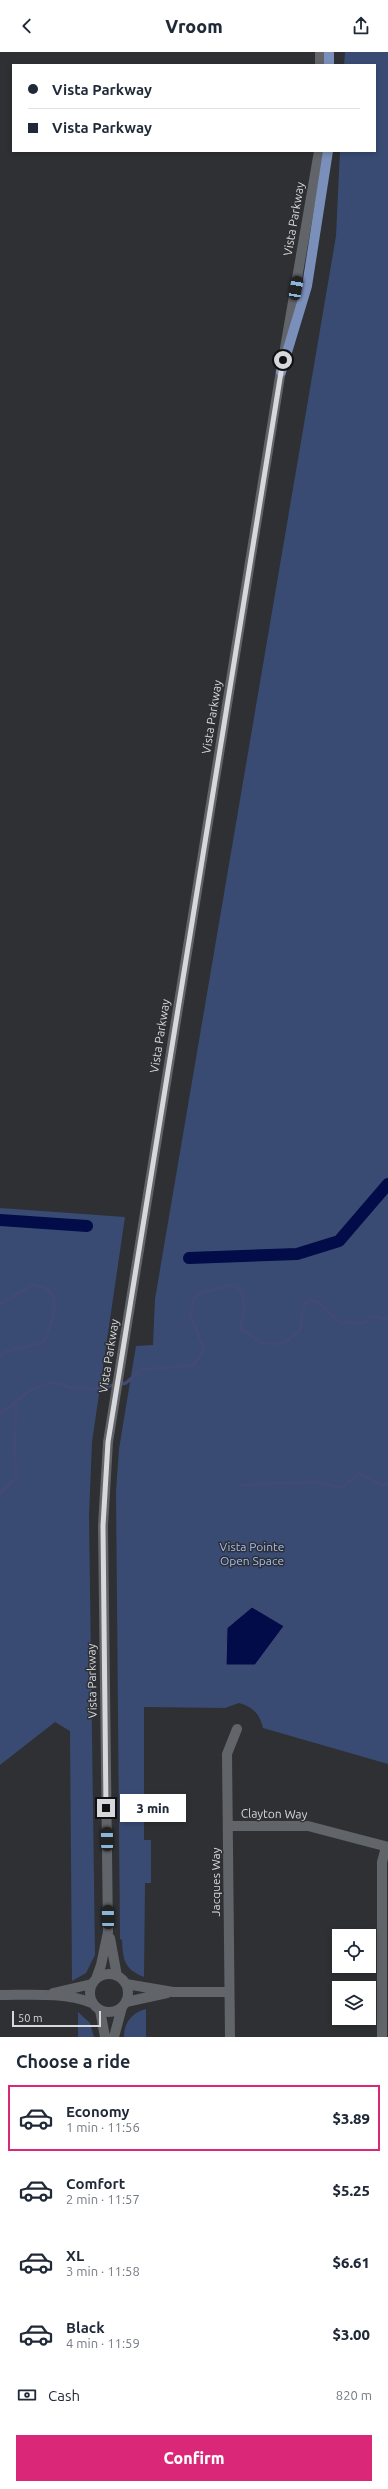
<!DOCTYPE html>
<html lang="en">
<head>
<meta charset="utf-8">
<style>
	body { margin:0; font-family:Ubuntu,sans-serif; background:#f2f2f3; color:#1f2937; height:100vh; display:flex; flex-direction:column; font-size:15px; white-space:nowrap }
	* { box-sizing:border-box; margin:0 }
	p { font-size:13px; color:#747a83 }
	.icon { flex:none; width:22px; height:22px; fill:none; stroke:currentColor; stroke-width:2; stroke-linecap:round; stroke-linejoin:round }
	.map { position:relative; height:1985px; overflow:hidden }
	.panel { display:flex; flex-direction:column; background:#fff; flex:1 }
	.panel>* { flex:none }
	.guide { position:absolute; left:12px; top:12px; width:364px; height:88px; border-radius:0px; box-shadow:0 2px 6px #0003; display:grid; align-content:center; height:88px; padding:0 16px; background:#fff }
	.buttons { position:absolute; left:332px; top:1877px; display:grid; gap:8px }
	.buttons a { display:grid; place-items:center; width:44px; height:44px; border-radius:0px; background:#fff; box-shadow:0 2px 6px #0003; font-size:20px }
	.scale { position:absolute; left:12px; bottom:10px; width:89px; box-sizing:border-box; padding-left:4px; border:2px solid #d7d8db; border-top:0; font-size:11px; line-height:14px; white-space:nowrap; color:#d7d8db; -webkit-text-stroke:3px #2e3034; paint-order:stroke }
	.end { position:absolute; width:18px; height:18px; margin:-9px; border:5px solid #d7d8db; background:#111; box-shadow:0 0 0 2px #111 }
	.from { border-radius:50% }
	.bubble { position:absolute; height:28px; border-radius:0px; background:#fff; box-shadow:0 2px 6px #0003; font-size:13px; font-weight:800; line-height:28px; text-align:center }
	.car { position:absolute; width:12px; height:24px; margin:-12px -6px; border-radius:5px; box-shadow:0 0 3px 1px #0007; background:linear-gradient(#222 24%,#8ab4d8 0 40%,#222 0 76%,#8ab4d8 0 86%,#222 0) }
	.guide b { display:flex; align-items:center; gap:14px; height:38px; font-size:15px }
	.guide b+b { border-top:1px solid #e0e1e3 }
	.guide i { width:10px; height:10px; background:#1f2937 }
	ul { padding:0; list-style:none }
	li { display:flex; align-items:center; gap:12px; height:66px; margin:0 8px 6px; padding:0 8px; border:2px solid transparent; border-radius:0px }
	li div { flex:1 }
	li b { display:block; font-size:15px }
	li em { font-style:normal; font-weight:800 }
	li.current { border-color:#db2777 }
	li>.icon { width:36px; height:36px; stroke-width:1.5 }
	h2 { padding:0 16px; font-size:18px; line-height:48px }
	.pay { display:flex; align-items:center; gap:10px; height:44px; padding:0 16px; font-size:15px }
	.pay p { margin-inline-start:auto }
	.cta { display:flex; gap:8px; margin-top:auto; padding:8px 16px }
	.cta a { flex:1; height:46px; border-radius:0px; background:#db2777; color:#fff; font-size:16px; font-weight:800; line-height:46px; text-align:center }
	header { display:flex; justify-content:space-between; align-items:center; height:52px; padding:0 16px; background:#fff; font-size:18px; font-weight:800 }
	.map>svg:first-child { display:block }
	.green { fill:#394b73 }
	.water { fill:#010c49; stroke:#414975 }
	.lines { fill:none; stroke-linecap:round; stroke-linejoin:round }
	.stream { stroke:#414975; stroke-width:3.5 }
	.canal { stroke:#010c49; stroke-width:12 }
	.minor { stroke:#616468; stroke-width:10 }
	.major { stroke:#7a8fba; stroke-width:10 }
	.route { stroke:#d7d8db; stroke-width:5 }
	.labels { text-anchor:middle; stroke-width:3; stroke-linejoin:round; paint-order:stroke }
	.street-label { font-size:12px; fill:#d7d8db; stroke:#2e3034 }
	.park-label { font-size:12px; fill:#a3bef6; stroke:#2e3034 }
</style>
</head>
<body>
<header><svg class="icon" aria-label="back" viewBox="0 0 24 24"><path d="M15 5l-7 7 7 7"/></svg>Vroom<svg class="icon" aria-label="share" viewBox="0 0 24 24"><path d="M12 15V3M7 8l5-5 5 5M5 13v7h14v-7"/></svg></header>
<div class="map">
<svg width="388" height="1985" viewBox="0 0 388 1985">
	<rect width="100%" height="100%" fill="#2e3034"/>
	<!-- green -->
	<path class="green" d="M345 0H388V1712L263 1676C260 1662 253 1655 239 1651L225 1656 144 1655V1788H151V1831H145L144 1925C124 1917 123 1908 122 1888L120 1887 116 1439 119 1397 136 1294 153 1293 155 1247 336 184 340 99H375V13H344Z
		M0 1156 125 1165 92 1390 89 1463 95 1903 86 1921 72 1929 70 1679 55 1670 0 1713Z
		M146 1957V1985H124C124 1970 132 1961 146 1957Z
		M78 1960 90 1971 94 1985H78Z"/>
	<!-- water -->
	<path class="water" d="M252 1555 284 1574 255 1613H226L227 1576Z"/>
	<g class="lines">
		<!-- stream -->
		<path class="stream" d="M0 1252 32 1233C36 1234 44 1235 47 1237 63 1249 49 1277 43 1291L5 1300 0 1305
			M0 1362 32 1337 54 1330 69 1335 92 1337 126 1331 141 1318 194 1313 204 1297 190 1262 195 1244C203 1240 207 1240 215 1238 222 1236 227 1232 234 1234 250 1238 242 1266 241 1277L260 1290 273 1292 286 1290 300 1278 304 1252 310 1248 320 1251 339 1270 365 1271 371 1264 388 1267
			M242 1433 316 1430 342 1436 358 1421 382 1433 388 1431
			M0 1441 17 1425 14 1399 16 1350"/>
		<!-- canal -->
		<path class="canal" d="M0 1168 87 1174
			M189 1206 297 1202 339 1189 388 1132"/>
		<!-- minor -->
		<path class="minor" d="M320 0V13
			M285 296 319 99
			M230 1774H308L388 1795
			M110 1886 117 1924
			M90 1941a19 19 0 1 1 38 0a19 19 0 1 1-38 0Z
			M96 1927 101 1913 108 1880 103 1474 108 1390 282 312
			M126 1932 173 1940H229
			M53 1941 92 1932
			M0 1943C30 1943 64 1940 92 1951
			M126 1950 167 1941
			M100 1958 105 1985
			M114 1985 122 1955
			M230 1985 227 1702 237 1677
			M382 1985V1810L386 1795"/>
		<!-- major -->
		<path class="major" d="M329 0V13
			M281 320 307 234 328 99"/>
	</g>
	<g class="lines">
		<!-- route -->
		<path class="route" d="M106 1756 103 1474 108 1390 283 308"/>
	</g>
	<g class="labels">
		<!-- street labels -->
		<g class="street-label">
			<text transform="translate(294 167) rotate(-80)" y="4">Vista Parkway</text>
			<text transform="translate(212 665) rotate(-81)" y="4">Vista Parkway</text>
			<text transform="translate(160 984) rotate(-81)" y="4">Vista Parkway</text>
			<text transform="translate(109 1304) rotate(-81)" y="4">Vista Parkway</text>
			<text transform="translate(92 1629) rotate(-91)" y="4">Vista Parkway</text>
			<text transform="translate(274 1762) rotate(1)" y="4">Clayton Way</text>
			<text transform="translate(216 1830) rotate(-90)" y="4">Jacques Way</text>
		</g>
		<!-- park labels -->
		<g class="park-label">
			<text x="252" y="1499">Vista Pointe<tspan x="252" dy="14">Open Space</tspan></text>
		</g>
	</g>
</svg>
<div class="buttons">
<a><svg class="icon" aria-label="locate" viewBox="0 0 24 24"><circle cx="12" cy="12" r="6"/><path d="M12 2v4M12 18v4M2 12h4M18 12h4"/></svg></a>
<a><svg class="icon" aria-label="layers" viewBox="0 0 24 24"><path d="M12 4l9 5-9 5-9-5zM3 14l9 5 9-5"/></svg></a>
</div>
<div class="scale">50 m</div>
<i class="end from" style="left:283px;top:308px"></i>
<i class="end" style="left:106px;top:1756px"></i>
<div class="bubble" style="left:120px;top:1742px;width:66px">3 min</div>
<i class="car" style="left:296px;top:236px;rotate:10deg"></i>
<i class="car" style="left:107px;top:1787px;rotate:359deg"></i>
<i class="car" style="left:108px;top:1865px;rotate:359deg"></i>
<div class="guide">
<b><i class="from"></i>Vista Parkway</b>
<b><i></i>Vista Parkway</b>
</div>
</div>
<section class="panel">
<h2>Choose a ride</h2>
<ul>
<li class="current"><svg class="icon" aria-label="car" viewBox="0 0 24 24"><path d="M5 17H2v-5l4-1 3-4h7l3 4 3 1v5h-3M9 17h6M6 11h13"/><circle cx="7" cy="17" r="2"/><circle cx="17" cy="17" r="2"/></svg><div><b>Economy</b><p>1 min · 11:56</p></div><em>$3.89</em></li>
<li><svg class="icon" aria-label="car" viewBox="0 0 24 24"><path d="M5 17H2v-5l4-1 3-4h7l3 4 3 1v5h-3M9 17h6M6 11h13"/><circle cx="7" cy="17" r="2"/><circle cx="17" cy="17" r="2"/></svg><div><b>Comfort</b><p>2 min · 11:57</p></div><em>$5.25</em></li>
<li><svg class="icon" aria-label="car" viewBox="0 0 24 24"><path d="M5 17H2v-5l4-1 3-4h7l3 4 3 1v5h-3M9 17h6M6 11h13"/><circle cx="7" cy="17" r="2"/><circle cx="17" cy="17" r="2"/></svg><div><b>XL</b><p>3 min · 11:58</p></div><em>$6.61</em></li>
<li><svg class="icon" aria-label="car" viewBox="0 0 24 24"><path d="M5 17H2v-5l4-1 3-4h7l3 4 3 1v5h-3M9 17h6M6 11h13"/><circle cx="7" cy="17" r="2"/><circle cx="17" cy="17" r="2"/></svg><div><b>Black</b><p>4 min · 11:59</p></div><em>$3.00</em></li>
</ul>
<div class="pay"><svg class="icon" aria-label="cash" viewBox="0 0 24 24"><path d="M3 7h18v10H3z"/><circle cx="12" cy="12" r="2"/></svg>Cash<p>820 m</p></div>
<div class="cta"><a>Confirm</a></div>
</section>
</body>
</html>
